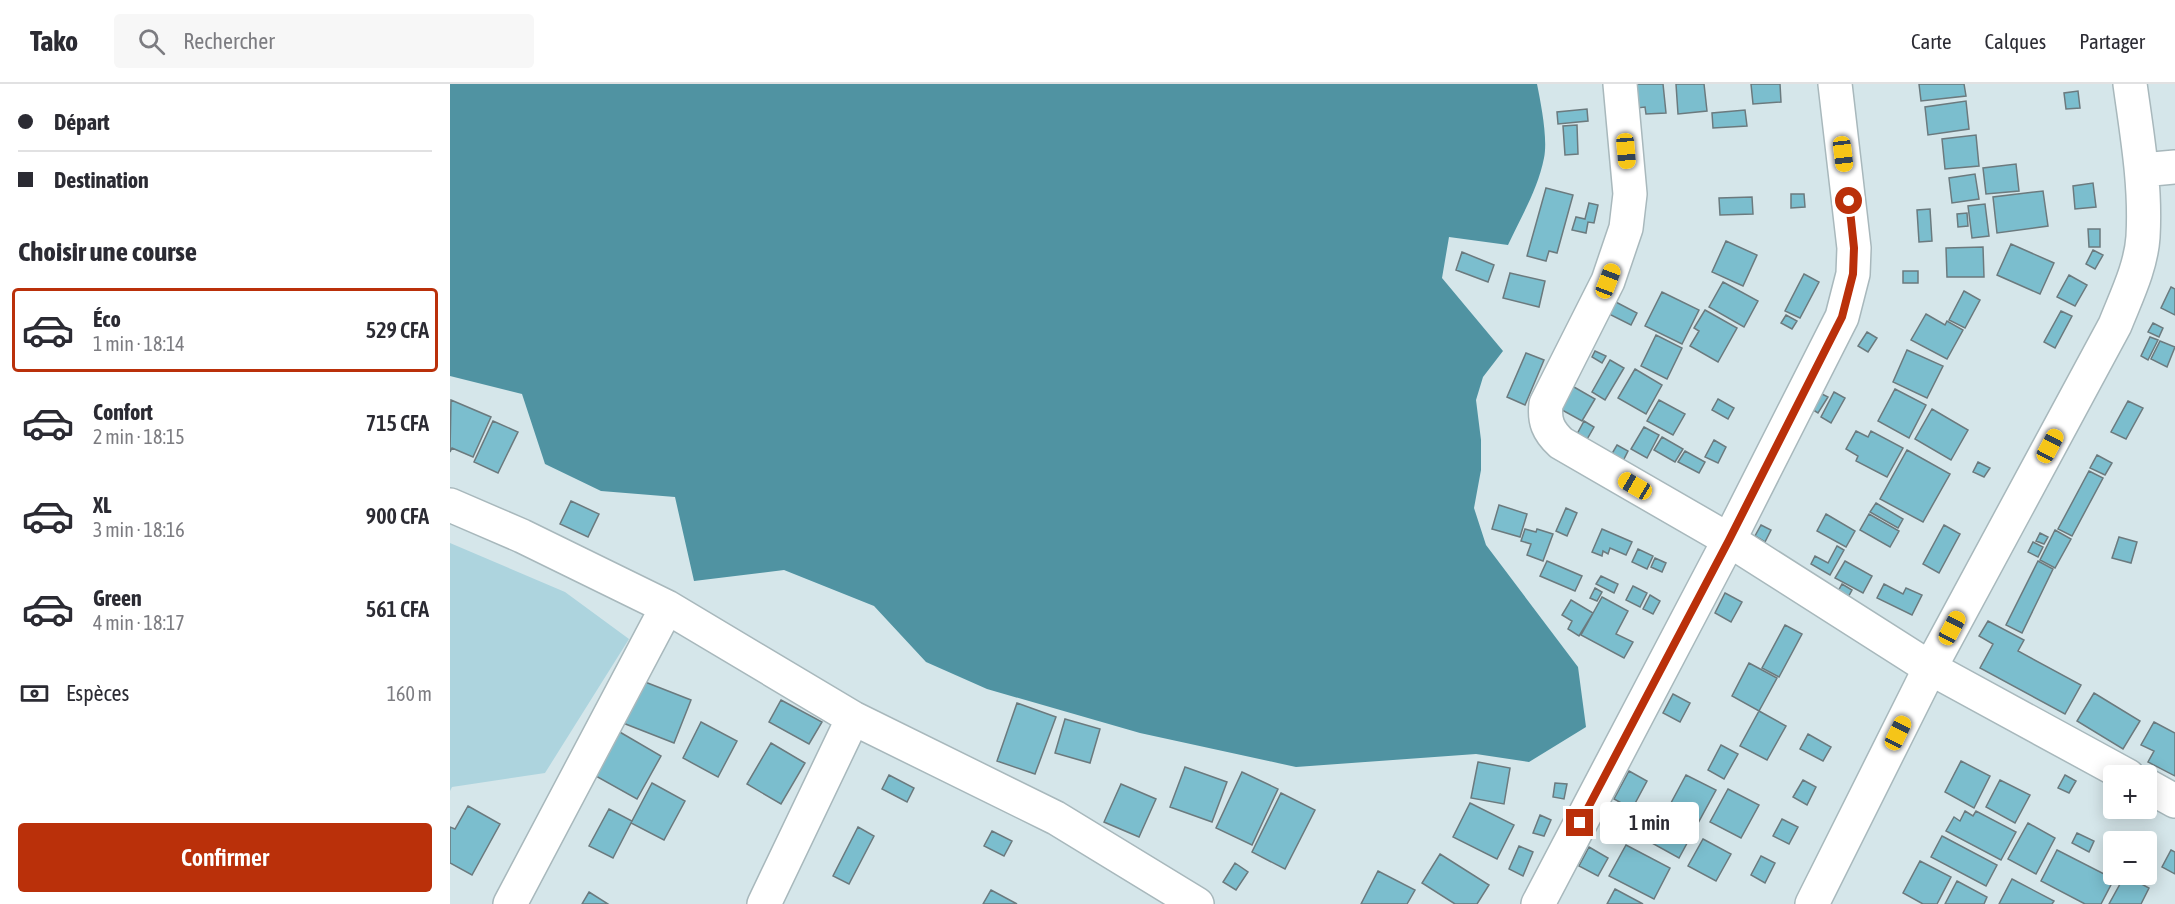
<!DOCTYPE html>
<html lang="fr">
<head>
<meta charset="utf-8">
<style>
	body { margin:0; font-family:"Asap Condensed",sans-serif; background:#f7f7f7; color:#2b2b33; height:100vh; display:flex; flex-direction:column; font-size:22px; white-space:nowrap }
	* { box-sizing:border-box; margin:0 }
	p { font-size:20px; color:#7c7c81 }
	.icon { flex:none; width:33px; height:33px; fill:none; stroke:currentColor; stroke-width:2; stroke-linecap:round; stroke-linejoin:round }
	.map { position:relative; flex:1; overflow:hidden }
	.details { display:flex; flex-direction:column; background:#fff; width:450px }
	.details>* { flex:none }
	.top-card { display:grid; align-content:center; height:132px; padding:0 18px; background:#fff }
	.buttons { position:absolute; left:1653px; top:681px; display:grid; gap:12px }
	.buttons a { display:grid; place-items:center; width:54px; height:54px; border-radius:6px; background:#fff; box-shadow:0 3px 15px #0003; font-size:30px }
	.end { position:absolute; width:27px; height:27px; margin:-14px; border:8px solid #ba300a; background:#fff; box-shadow:0 0 0 3px #fff }
	.from { border-radius:50% }
	.bubble { position:absolute; height:42px; border-radius:6px; background:#fff; box-shadow:0 3px 15px #0003; font-size:20px; font-weight:600; line-height:42px; text-align:center }
	.car { position:absolute; width:18px; height:36px; margin:-18px -9px; border-radius:8px; box-shadow:0 0 4px 2px #0007; background:linear-gradient(#f5c518 24%,#345 0 40%,#f5c518 0 76%,#345 0 86%,#f5c518 0) }
	.top-card b { display:flex; align-items:center; gap:21px; height:57px; font-size:22px }
	.top-card b+b { border-top:2px solid #e1e1e2 }
	.top-card i { width:15px; height:15px; background:#2b2b33 }
	ul { padding:0; list-style:none }
	li { display:flex; align-items:center; gap:18px; height:84px; margin:0 12px 9px; padding:0 6px; border:3px solid transparent; border-radius:6px }
	li div { flex:1 }
	li b { display:block; font-size:22px }
	li em { font-style:normal; font-weight:600 }
	li.selected { border-color:#ba300a }
	li>.icon { width:54px; height:54px; stroke-width:1.5 }
	h2 { padding:0 18px; font-size:27px; line-height:72px }
	.pay { display:flex; align-items:center; gap:15px; height:66px; padding:0 18px; font-size:22px }
	.pay p { margin-inline-start:auto }
	.button { display:flex; gap:12px; margin-top:auto; padding:12px 18px }
	.button a { flex:1; height:69px; border-radius:6px; background:#ba300a; color:#fff; font-size:24px; font-weight:600; line-height:69px; text-align:center }
	header { display:flex; align-items:center; gap:36px; box-sizing:border-box; height:84px; padding:0 30px; background:#fff; border-bottom:2px solid #e1e1e2 }
	header strong { font-size:28px }
	nav { display:flex; gap:33px; margin-inline-start:auto; font-size:21px }
	.search { width:420px; height:54px; background:#f7f7f7; display:flex; align-items:center; gap:15px; box-sizing:border-box; padding:0 21px; border-radius:6px; color:#7c7c81; font-size:22px }
	main { display:flex; flex:1; min-height:0 }
	.map>svg:first-child { display:block }
	.green { fill:#add4de }
	.water { fill:#5093a2 }
	.building { fill:#7bbece; stroke:#6b7a7e; stroke-width:1.5 }
	.lines { fill:none; stroke-linecap:round; stroke-linejoin:round }
	.minor-casing { stroke:#a8b8bc; stroke-width:36 }
	.minor { stroke:#fff; stroke-width:33 }
	.route { stroke:#ba300a; stroke-width:8 }
</style>
</head>
<body>
<header>
<strong>Tako</strong>
<div class="search"><svg class="icon" aria-label="search" viewBox="0 0 24 24"><circle cx="10" cy="10" r="6"/><path d="M15 15l6 6"/></svg>Rechercher</div>
<nav><a>Carte</a><a>Calques</a><a>Partager</a></nav>
</header>
<main>
<section class="details">
<div class="top-card">
<b><i class="from"></i>Départ</b>
<b><i></i>Destination</b>
</div>
<h2>Choisir une course</h2>
<ul>
<li class="selected"><svg class="icon" aria-label="car" viewBox="0 0 24 24"><path d="M5 17H2v-5l4-1 3-4h7l3 4 3 1v5h-3M9 17h6M6 11h13"/><circle cx="7" cy="17" r="2"/><circle cx="17" cy="17" r="2"/></svg><div><b>Éco</b><p>1 min · 18:14</p></div><em>529 CFA</em></li>
<li><svg class="icon" aria-label="car" viewBox="0 0 24 24"><path d="M5 17H2v-5l4-1 3-4h7l3 4 3 1v5h-3M9 17h6M6 11h13"/><circle cx="7" cy="17" r="2"/><circle cx="17" cy="17" r="2"/></svg><div><b>Confort</b><p>2 min · 18:15</p></div><em>715 CFA</em></li>
<li><svg class="icon" aria-label="car" viewBox="0 0 24 24"><path d="M5 17H2v-5l4-1 3-4h7l3 4 3 1v5h-3M9 17h6M6 11h13"/><circle cx="7" cy="17" r="2"/><circle cx="17" cy="17" r="2"/></svg><div><b>XL</b><p>3 min · 18:16</p></div><em>900 CFA</em></li>
<li><svg class="icon" aria-label="car" viewBox="0 0 24 24"><path d="M5 17H2v-5l4-1 3-4h7l3 4 3 1v5h-3M9 17h6M6 11h13"/><circle cx="7" cy="17" r="2"/><circle cx="17" cy="17" r="2"/></svg><div><b>Green</b><p>4 min · 18:17</p></div><em>561 CFA</em></li>
</ul>
<div class="pay"><svg class="icon" aria-label="cash" viewBox="0 0 24 24"><path d="M3 7h18v10H3z"/><circle cx="12" cy="12" r="2"/></svg>Espèces<p>160 m</p></div>
<div class="button"><a>Confirmer</a></div>
</section>
<div class="map">
<svg width="1725" height="820" viewBox="0 0 1725 820">
	<rect width="100%" height="100%" fill="#d5e6ea"/>
	<!-- green -->
	<path class="green" d="M0 459 115 508 179 555 95 689 2 703 0 707Z"/>
	<!-- water -->
	<path class="water" d="M0 0H1087C1091 20 1098 55 1094 74 1088 105 1071 133 1058 161L999 153 992 194 1053 267 1033 293 1026 316 1031 356V386L1024 424 1036 461 1128 583 1136 643 1079 678 1026 670 846 683 690 649 537 605 476 578 424 522 334 486 244 497 225 413 151 407 95 380 72 310 0 292Z"/>
	<!-- building -->
	<path class="building" d="M1184 0H1213L1216 29 1196 30 1195 23 1187 24Z
		M1226 0H1254L1257 27 1228 30Z
		M1301 0H1330L1331 18 1303 20Z
		M1469 0H1514L1516 12 1471 17Z
		M1628 7 1630 24 1616 25 1614 9Z
		M1516 17 1519 45 1478 51 1475 23Z
		M1137 25 1138 37 1108 40 1107 28Z
		M1295 26 1297 42 1263 44 1262 29Z
		M1127 41 1128 70 1115 71 1113 42Z
		M1526 51 1529 82 1495 85 1492 55Z
		M1566 80 1569 107 1536 110 1533 84Z
		M1525 90 1529 115 1502 119 1499 94Z
		M1643 99 1646 123 1625 125 1623 102Z
		M1096 104 1123 111 1107 169 1099 167 1096 177 1077 172Z
		M1593 107 1598 142 1547 149 1543 113Z
		M1341 110H1354L1355 123 1341 124Z
		M1302 113 1303 130 1270 131 1269 114Z
		M1139 119 1148 121 1144 139 1138 138 1136 149 1122 146 1126 133 1135 135Z
		M1535 120 1539 152 1522 154 1518 122Z
		M1480 125 1482 157 1469 158 1467 126Z
		M1517 129 1518 142 1508 143 1507 130Z
		M1638 145H1650V163H1639Z
		M1276 157 1307 171 1293 202 1262 188Z
		M1561 160 1604 179 1590 210 1547 191Z
		M1533 163 1534 193H1497L1496 164Z
		M1643 166 1653 171 1645 185 1636 180Z
		M1012 168 1044 181 1038 198 1006 186Z
		M1453 187H1468V199H1453Z
		M1060 189 1095 197 1089 223 1053 214Z
		M1354 190 1369 198 1350 234 1335 227Z
		M1619 191 1637 201 1625 222 1607 213Z
		M1273 198 1308 217 1294 243 1259 223Z
		M1721 203 1725 205V231L1711 224Z
		M1514 207 1530 216 1515 244 1499 236Z
		M1212 208 1249 226 1232 260 1195 242Z
		M1162 216 1187 229 1181 241 1155 228Z
		M1255 226 1287 244 1268 278 1240 262 1249 247 1244 244Z
		M1611 227 1622 232 1605 264 1594 258Z
		M1476 230 1495 241 1497 237 1513 246 1497 275 1461 256Z
		M1336 231 1347 237 1342 245 1331 239Z
		M1703 239 1713 244 1709 253 1698 248Z
		M1417 248 1427 254 1418 268 1408 262Z
		M1206 251 1232 264 1217 295 1191 282Z
		M1700 253 1708 256 1698 276 1691 272Z
		M1710 257 1725 263 1717 283 1701 275Z
		M1457 266 1493 282 1477 314 1443 298Z
		M1145 267 1156 272 1152 279 1142 273Z
		M1076 269 1094 276 1075 321 1057 313Z
		M1160 276 1174 284 1155 316 1142 308Z
		M1185 285 1212 301 1196 330 1168 314Z
		M1117 299 1145 315 1132 337 1103 321Z
		M1445 305 1476 321 1459 354 1428 337Z
		M1384 308 1395 314 1381 339 1371 333Z
		M1370 309 1378 313 1368 329 1360 324Z
		M1268 315 1284 324 1278 335 1262 326Z
		M1 316 41 333 23 373 2 364 0 368Z
		M1209 316 1235 330 1223 351 1197 337Z
		M1678 317 1693 324 1676 355 1661 348Z
		M1482 325 1518 346 1501 376 1465 355Z
		M43 337 68 348 48 389 24 378Z
		M1134 337 1144 343 1136 357 1126 352Z
		M1194 343 1209 351 1197 374 1181 365Z
		M1406 347 1418 353 1421 347 1453 364 1437 393 1406 377 1408 372 1396 365Z
		M1212 353 1233 365 1225 378 1204 366Z
		M1264 356 1276 363 1268 379 1255 373Z
		M1167 361 1178 367 1172 379 1160 373Z
		M1457 366 1500 390 1473 438 1430 415Z
		M1235 367 1255 378 1249 389 1228 378Z
		M1647 371 1662 379 1655 391 1640 384Z
		M1528 378 1540 384 1534 393 1523 388Z
		M1639 387 1653 394 1622 452 1608 445Z
		M121 417 149 430 138 453 110 440Z
		M1426 419 1453 435 1448 444 1420 428Z
		M1049 421 1077 430 1070 453 1042 445Z
		M1116 424 1127 429 1117 452 1106 447Z
		M1376 430 1405 447 1396 463 1367 447Z
		M1419 430 1449 447 1440 463 1410 446Z
		M1311 441 1321 446 1315 458 1305 452Z
		M1494 441 1510 450 1489 489 1473 480Z
		M1075 445 1086 448 1087 445 1103 450 1093 477 1077 471 1081 460 1071 457Z
		M1152 445 1182 458 1176 471 1160 464 1158 470 1153 467 1152 472 1142 468Z
		M1605 446 1621 455 1605 484 1590 476Z
		M1590 449 1598 453 1594 460 1586 457Z
		M1669 453 1687 458 1681 479 1662 474Z
		M1583 458 1593 463 1588 473 1578 468Z
		M1387 462 1394 466 1380 491 1361 480 1365 472 1378 479Z
		M1188 465 1203 472 1197 485 1182 478Z
		M1205 474 1216 479 1212 488 1201 483Z
		M1097 477 1132 492 1125 507 1090 492Z
		M1395 477 1422 492 1413 509 1385 494Z
		M1588 477 1603 485 1572 549 1556 541Z
		M1151 492 1168 500 1164 509 1146 500Z
		M1392 500 1402 506 1396 517 1386 511Z
		M1434 500 1453 510 1456 504 1472 511 1462 531 1427 514Z
		M1183 502 1197 509 1190 523 1176 516Z
		M1145 504 1152 508 1147 517 1140 514Z
		M1275 509 1292 518 1281 538 1265 529Z
		M1200 511 1210 517 1203 530 1193 525Z
		M1152 513 1178 527 1166 550 1183 558 1174 574 1131 551Z
		M1121 516 1143 529 1129 552 1118 545 1122 537 1112 531Z
		M1538 537 1574 556 1568 567 1631 601 1615 630 1530 584 1543 560 1529 552Z
		M1335 541 1352 550 1329 593 1312 584Z
		M1299 579 1327 594 1309 627 1282 612Z
		M190 596 241 616 224 659 173 639Z
		M1644 609 1690 637 1673 665 1627 637Z
		M1223 610 1240 619 1230 638 1213 629Z
		M331 616 372 638 359 660 319 638Z
		M567 619 606 633 585 690 547 677Z
		M1309 627 1336 642 1317 676 1290 662Z
		M615 635 650 645 640 679 605 669Z
		M251 638 287 657 268 693 233 674Z
		M1704 638 1725 649V692L1698 678 1704 667 1691 661Z
		M168 647 211 672 187 715 144 691Z
		M1358 650 1381 663 1373 677 1350 665Z
		M321 659 355 679 331 720 297 700Z
		M1271 661 1288 670 1274 695 1258 686Z
		M1511 677 1540 692 1524 724 1495 708Z
		M1028 678 1060 684 1054 720 1021 714Z
		M735 683 777 698 762 738 720 723Z
		M1179 687 1197 697 1182 725 1164 715Z
		M792 688 828 705 802 761 766 744Z
		M439 691 464 704 457 718 432 705Z
		M1236 691 1266 706 1229 774 1200 758Z
		M1615 691 1626 697 1619 709 1608 704Z
		M1353 696 1366 703 1357 721 1343 713Z
		M1550 696 1580 711 1565 739 1536 723Z
		M202 699 235 717 214 756 181 739Z
		M1105 699 1117 700 1114 715 1103 713Z
		M671 700 706 715 689 753 654 738Z
		M1278 705 1309 721 1291 754 1260 738Z
		M831 709 865 726 835 785 802 768Z
		M1020 719 1064 741 1047 775 1003 753Z
		M18 722 50 740 22 791 0 779V743L5 745Z
		M159 725 182 737 163 774 139 762Z
		M1515 727 1523 732 1526 727 1566 748 1551 776 1496 747 1504 733 1510 737Z
		M1090 731 1101 736 1094 752 1083 749Z
		M1332 735 1348 743 1339 760 1323 752Z
		M1578 739 1605 754 1586 790 1558 775Z
		M408 743 424 752 399 800 383 792Z
		M542 747 562 757 554 772 534 762Z
		M1627 749 1644 757 1639 768 1622 759Z
		M1492 752 1547 781 1536 802 1481 773Z
		M1253 755 1281 770 1266 797 1238 782Z
		M1664 759V785L1654 781Z
		M1176 761 1220 784 1204 815 1159 792Z
		M1069 762 1083 768 1073 792 1059 785Z
		M1139 763 1158 774 1148 792 1129 782Z
		M1607 766 1664 795 1651 820H1635L1591 797Z
		M1721 766 1725 768V790L1712 783Z
		M990 770 1039 801 1027 820H1005L972 799Z
		M1311 772 1325 779 1315 799 1301 791Z
		M1470 777 1501 793 1487 820H1473L1453 809Z
		M785 779 798 788 786 806 773 798Z
		M928 787 965 806 957 820H911Z
		M1675 791 1699 804 1691 820H1659Z
		M1562 795 1604 817 1602 820H1549Z
		M1507 797 1537 813 1534 820H1495Z
		M1165 805 1193 820H1157Z
		M541 806 567 820H533Z
		M139 808 158 820H132Z"/>
	<g class="lines">
		<defs>
			<path id="minor" d="M1170 0 1180 110 1176 144 1158 197 1096 320C1094 337 1098 347 1111 359L1279 456 1480 584 1678 692
				M1692 86 1725 83
				M0 421 72 452 217 523 403 634 606 734 747 820
				M1696 701 1725 717
				M60 820 217 523
				M314 820 403 634
				M1088 820 1279 456 1392 233 1403 190 1404 164 1385 0
				M1362 820 1480 584 1665 241C1676 213 1691 183 1693 153 1696 101 1687 51 1680 0"/>
		</defs>
		<!-- minor casing -->
		<use href="#minor" class="minor-casing"/>
		<!-- minor -->
		<use href="#minor" class="minor"/>
	</g>
	<g class="lines">
		<!-- route -->
		<path class="route" d="M1130 739 1279 456 1392 233 1403 190 1404 164 1399 117"/>
	</g>
</svg>
<div class="buttons">
<a>+</a>
<a>−</a>
</div>
<i class="end from" style="left:1399px;top:117px"></i>
<i class="end" style="left:1130px;top:739px"></i>
<div class="bubble" style="left:1150px;top:718px;width:99px">1 min</div>
<i class="car" style="left:1176px;top:67px;rotate:175deg"></i>
<i class="car" style="left:1393px;top:70px;rotate:173deg"></i>
<i class="car" style="left:1158px;top:197px;rotate:21deg"></i>
<i class="car" style="left:1600px;top:362px;rotate:28deg"></i>
<i class="car" style="left:1185px;top:402px;rotate:300deg"></i>
<i class="car" style="left:1502px;top:544px;rotate:28deg"></i>
<i class="car" style="left:1448px;top:649px;rotate:26deg"></i>
</div>
</main>
</body>
</html>
